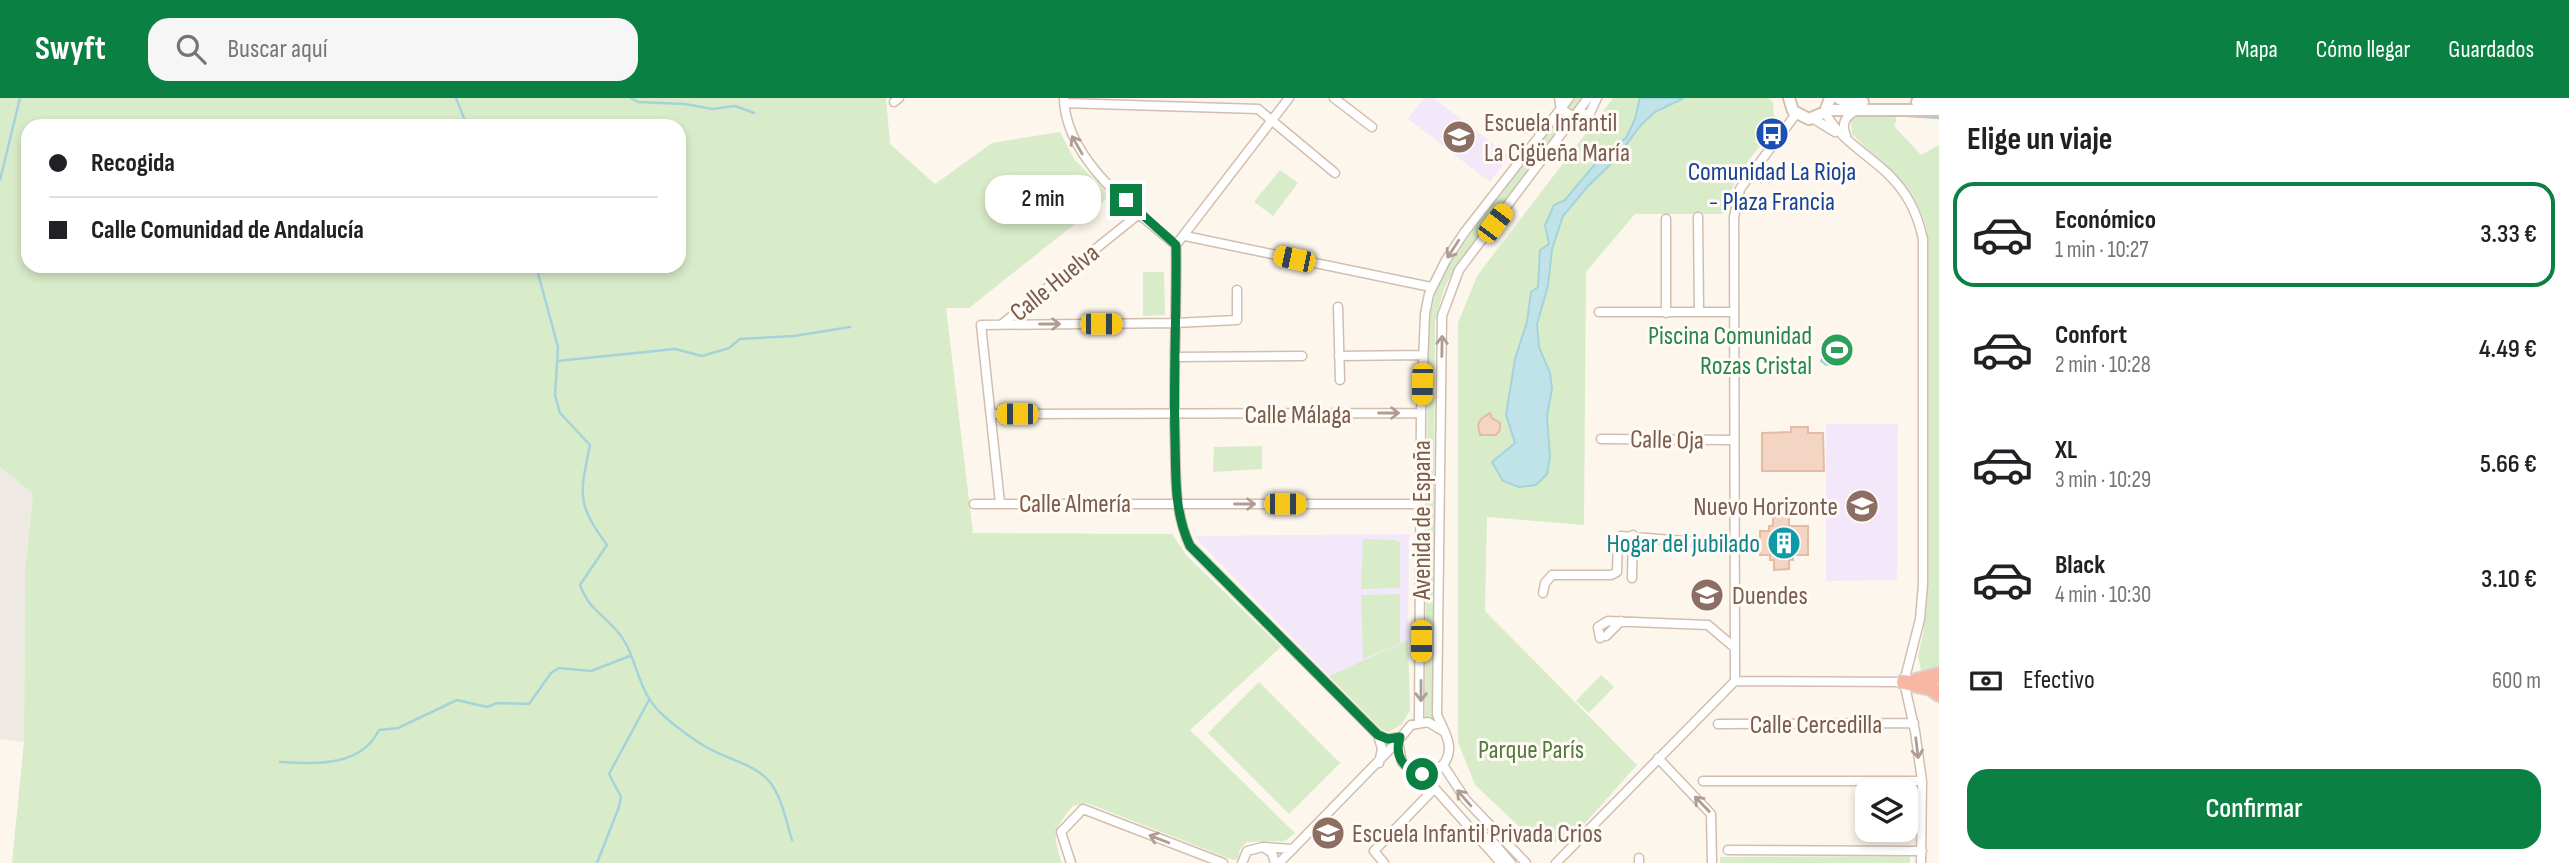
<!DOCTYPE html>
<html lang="es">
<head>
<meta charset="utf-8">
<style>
	body { margin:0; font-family:"Sofia Sans Condensed",sans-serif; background:#f6f6f6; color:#202124; height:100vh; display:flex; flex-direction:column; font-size:26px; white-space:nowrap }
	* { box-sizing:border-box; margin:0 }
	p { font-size:23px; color:#757577 }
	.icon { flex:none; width:38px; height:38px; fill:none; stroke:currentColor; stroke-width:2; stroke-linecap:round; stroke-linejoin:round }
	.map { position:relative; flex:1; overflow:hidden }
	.sheet { display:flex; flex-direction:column; background:#fff; width:630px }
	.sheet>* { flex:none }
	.guide { position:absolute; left:21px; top:21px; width:665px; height:154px; border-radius:21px; box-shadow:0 4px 10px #0003; display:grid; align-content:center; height:154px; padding:0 28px; background:#fff }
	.controls { position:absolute; left:1855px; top:681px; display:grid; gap:14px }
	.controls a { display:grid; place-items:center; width:63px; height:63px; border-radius:14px; background:#fff; box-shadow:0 4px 10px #0003; font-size:35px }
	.end { position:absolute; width:32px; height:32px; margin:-16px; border:9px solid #0b8043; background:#fff; box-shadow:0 0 0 4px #fff }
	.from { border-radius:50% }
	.bubble { position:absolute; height:49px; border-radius:21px; background:#fff; box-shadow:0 4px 10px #0003; font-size:23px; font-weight:600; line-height:49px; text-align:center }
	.car { position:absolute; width:21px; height:42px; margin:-21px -10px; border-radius:9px; box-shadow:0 0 5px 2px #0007; background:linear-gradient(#f5c518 24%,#345 0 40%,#f5c518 0 76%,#345 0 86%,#f5c518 0) }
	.guide b { display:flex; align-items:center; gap:24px; height:66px; font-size:26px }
	.guide b+b { border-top:2px solid #e0e0e0 }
	.guide i { width:18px; height:18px; background:#202124 }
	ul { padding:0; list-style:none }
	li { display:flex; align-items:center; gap:21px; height:105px; margin:0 14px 10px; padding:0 14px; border:4px solid transparent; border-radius:21px }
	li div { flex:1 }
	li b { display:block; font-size:26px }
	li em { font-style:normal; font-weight:600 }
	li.on { border-color:#0b8043 }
	li>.icon { width:63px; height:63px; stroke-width:1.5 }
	h2 { padding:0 28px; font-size:32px; line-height:84px }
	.pay { display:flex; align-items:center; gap:18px; height:77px; padding:0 28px; font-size:26px }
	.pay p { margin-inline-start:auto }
	.primary-button { display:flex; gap:14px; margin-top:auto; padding:14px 28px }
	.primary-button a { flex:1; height:80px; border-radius:21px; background:#0b8043; color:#fff; font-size:28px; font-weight:600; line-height:80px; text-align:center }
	header { display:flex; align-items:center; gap:42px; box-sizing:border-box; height:98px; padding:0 35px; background:#0b8043; color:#fff }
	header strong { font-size:33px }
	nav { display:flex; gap:38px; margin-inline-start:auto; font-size:24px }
	.search { width:490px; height:63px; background:#f6f6f6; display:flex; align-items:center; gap:18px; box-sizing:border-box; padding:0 24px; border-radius:21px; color:#757577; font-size:26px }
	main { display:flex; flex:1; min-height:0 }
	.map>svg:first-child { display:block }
	.industrial { fill:#efe9e4 }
	.education { fill:#f3e8fa }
	.green { fill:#d8ecc9; fill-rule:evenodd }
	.water { fill:#bfe3e8; stroke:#a5d3da; stroke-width:2 }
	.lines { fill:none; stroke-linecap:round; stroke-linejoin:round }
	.stream { stroke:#a5d3da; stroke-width:2.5 }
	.building { fill:#f3d5c3; stroke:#e6bba3; stroke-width:2 }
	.street-casing { stroke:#d1beb0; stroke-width:11 }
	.secondary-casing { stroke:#d6c0b0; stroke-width:14 }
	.highway-casing { stroke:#dad1cd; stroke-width:18 }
	.street { stroke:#fff; stroke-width:8 }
	.secondary { stroke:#fff; stroke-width:10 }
	.highway { stroke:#f7b7a3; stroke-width:14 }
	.oneway { stroke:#af9d94 }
	.route { stroke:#0b8043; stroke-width:9 }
	.labels { text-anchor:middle; stroke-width:6; stroke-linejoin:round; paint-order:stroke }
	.education-label { font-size:26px; fill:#785e54; stroke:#fffaf3; text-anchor:start }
	.transit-label { font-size:26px; fill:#164399; stroke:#fffaf3 }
	.street-label { font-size:26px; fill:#7a5c4d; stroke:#fffaf3 }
	.leisure-label { font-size:26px; fill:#27864d; stroke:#fffaf3; text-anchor:end }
	.culture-label { font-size:26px; fill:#0d838f; stroke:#fffaf3; text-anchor:end }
	.park-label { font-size:26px; fill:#537a41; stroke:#fffaf3 }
</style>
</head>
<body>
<header>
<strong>Swyft</strong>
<div class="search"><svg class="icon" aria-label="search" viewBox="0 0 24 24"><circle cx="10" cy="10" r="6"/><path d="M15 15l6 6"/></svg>Buscar aquí</div>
<nav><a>Mapa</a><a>Cómo llegar</a><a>Guardados</a></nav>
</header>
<main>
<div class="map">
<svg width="1939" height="765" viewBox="0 0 1939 765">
	<rect width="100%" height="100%" fill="#fdf6ec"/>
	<!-- industrial -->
	<path class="industrial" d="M0 369 33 396 25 473 24 644 0 641Z"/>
	<!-- education -->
	<path class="education" d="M1424 0H1434L1509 58 1490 84 1408 21Z
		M1826 326H1898L1897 482 1826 483Z
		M1409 436 1408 542 1329 578 1194 438Z"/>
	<!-- green -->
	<path class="green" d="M0 0H886L890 46 935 86 992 45 1060 34 1074 61 1110 98 969 210H946L973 435 1172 436 1187 458 1281 549 1190 632 1295 735 1285 743 1247 744 1240 751 1238 761 1233 762 1087 705 1073 708C1054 730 1052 737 1062 765H12L24 644 25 473 33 396 0 369ZM28 28H679V168H28Z
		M1573 0H1583L1454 171 1444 191 1435 224 1433 623 1425 622 1428 224 1437 188 1449 165Z
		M1613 0H1768L1773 4 1775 31C1750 59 1733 80 1723 116H1635L1586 174 1584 427 1487 419 1485 513 1637 667 1571 741 1539 747 1475 687 1458 644V225L1477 178Z
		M1863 16 1895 17 1896 23 1894 28 1921 57 1939 47V571L1927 578 1921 572 1918 558 1923 536 1927 490V132C1912 80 1886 72 1852 36L1851 22Z
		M1280 72 1298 85 1273 118 1254 104Z
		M1143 174H1164L1165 217 1143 218Z
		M1262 348V371L1213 374 1214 349Z
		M1363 441 1396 442 1400 445V490L1361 491Z
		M1400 496V545L1363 561 1361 497Z
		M1408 542 1410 612 1402 626 1389 634 1382 632 1329 578Z
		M1601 577 1614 589 1589 615 1576 603Z
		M1259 584 1340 665 1289 716 1208 635Z
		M1910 758V765H1720V759Z"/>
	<!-- water -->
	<path class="water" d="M1640 0H1684L1655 14 1641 27 1614 63 1588 88 1563 118 1552 151 1548 188 1537 226 1539 249 1550 275 1552 291 1547 318 1550 359 1547 376 1536 387 1519 389 1503 383 1492 364 1515 345 1506 317 1515 261 1527 224 1531 194 1538 189 1540 152 1549 146 1545 127 1554 107 1565 102 1606 53 1626 40 1635 21Z
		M1841 236 1850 245V255L1842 263 1826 267 1821 263 1825 254V243L1833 237Z"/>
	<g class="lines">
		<!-- stream -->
		<path class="stream" d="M456 0 467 28
			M631 0 638 4 685 6 712 11 735 8 754 15
			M1908 18 1939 20
			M0 82 20 0
			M536 168 558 249 555 297 560 315 590 347C580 396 576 405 607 447L580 487C589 511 601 515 616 532 639 556 634 593 665 619 678 630 693 642 708 650 727 661 754 666 769 683 782 699 786 723 792 742
			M557 263 675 251 702 258 729 250 740 241 794 238 850 229
			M280 664C316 666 361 669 379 632L398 630 457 602 487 609 497 605 529 606 551 575 559 570 591 573 630 558
			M597 765 619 709 621 699 609 676 649 602"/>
	</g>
	<!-- building -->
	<path class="building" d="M1490 315 1492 320 1500 325V332L1496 337H1480L1478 327 1481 321Z
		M1791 329H1808V335H1823L1824 373H1762V335L1791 334Z
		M1789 418V428H1808V457H1793V462H1789V471L1774 472V462H1770V457H1760V433H1769V428H1773V419Z"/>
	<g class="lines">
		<defs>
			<path id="street" d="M1064 0C1065 61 1133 111 1176 147 1177 212 1173 277 1175 342 1176 379 1174 414 1190 448L1378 637 1388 641 1400 639
				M1334 0 1372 29
				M1559 0 1561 11 1574 19 1590 15 1597 0
				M894 4 899 0
				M1064 5 1258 11 1335 75
				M1825 14C1839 41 1866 55 1887 75 1907 94 1917 114 1923 141V486L1920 521 1904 584 1915 633 1922 683 1921 765
				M1814 21 1835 34
				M1846 38C1841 26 1845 18 1857 12
				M1698 119 1699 214
				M1666 121V215
				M1185 138 1431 189
				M1176 147 1289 0
				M1338 209 1340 282
				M1599 214H1733
				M1002 226 1139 116
				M1339 258 1423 257
				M1175 259 1302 258
				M991 316 1421 315
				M1601 341 1733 342
				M1000 405 981 227 1175 225 1237 222V192
				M974 406H1421
				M1632 480 1633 437
				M1543 495 1545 485 1552 477H1611L1617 474 1618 443 1621 438 1735 447
				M1606 538 1621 523
				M1600 540 1598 529 1608 523 1708 527 1735 550
				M1735 583 1734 119 1740 91 1796 16
				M1419 624 1421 315 1425 216 1429 196 1446 162 1464 135 1569 0
				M1718 626 1914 625
				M1443 633 1428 624 1411 627 1398 643 1402 664C1418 682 1450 676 1449 648 1448 638 1441 626 1437 617L1442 218 1459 172 1588 0
				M1378 637 1382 651 1379 665
				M1658 660 1711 716 1712 765
				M1443 667 1466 702 1526 765
				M1422 676 1501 765
				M1703 683H1922
				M1480 736 1493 744 1511 765
				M1264 749 1293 751
				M1728 752 1922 753
				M1071 765 1061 734 1083 711 1223 765
				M1242 765 1247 753 1263 749 1272 755 1275 765
				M1279 765 1398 643
				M1384 765 1374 753 1434 691
				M1556 765 1735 583 1904 584
				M1639 765V760"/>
			<path id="secondary" d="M1789 0 1793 13 1809 21 1825 14 1830 0
				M1838 0 1845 4H1863
				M1917 4 1939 5
				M1827 12H1939"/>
			<path id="highway" d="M1916 583 1939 577
				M1904 584 1931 590 1939 596"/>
		</defs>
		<!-- street casing -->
		<use href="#street" class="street-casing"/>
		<!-- secondary casing -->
		<use href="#secondary" class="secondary-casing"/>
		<!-- highway casing -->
		<use href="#highway" class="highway-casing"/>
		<!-- street -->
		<use href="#street" class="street"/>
		<!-- secondary -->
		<use href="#secondary" class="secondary"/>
		<!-- highway -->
		<use href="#highway" class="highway"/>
	</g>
	<!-- one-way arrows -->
	<defs><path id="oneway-shaft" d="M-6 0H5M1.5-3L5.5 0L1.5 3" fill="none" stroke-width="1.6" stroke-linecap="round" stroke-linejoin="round" transform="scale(1.75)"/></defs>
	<g class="oneway">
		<use href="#oneway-shaft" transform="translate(1077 47) rotate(-120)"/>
		<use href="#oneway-shaft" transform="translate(1453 151) rotate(123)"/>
		<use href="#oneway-shaft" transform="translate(1050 226)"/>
		<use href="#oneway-shaft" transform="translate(1442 248) rotate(-89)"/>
		<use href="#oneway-shaft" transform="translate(1389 315)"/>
		<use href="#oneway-shaft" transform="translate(1245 406)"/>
		<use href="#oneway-shaft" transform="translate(1421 593) rotate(90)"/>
		<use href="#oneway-shaft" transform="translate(1917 650) rotate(83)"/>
		<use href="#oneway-shaft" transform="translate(1464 700) rotate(-131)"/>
		<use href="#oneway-shaft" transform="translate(1702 706) rotate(-134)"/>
		<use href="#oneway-shaft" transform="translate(1159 741) rotate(-159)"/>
	</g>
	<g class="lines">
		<!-- route -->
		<path class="route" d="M1126 102 1176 147C1177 212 1173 277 1175 342 1176 379 1174 414 1190 448L1378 637 1388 641 1400 639C1394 657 1403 672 1422 676"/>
	</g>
	<!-- icons -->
	<defs>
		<symbol id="bus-disc" viewBox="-11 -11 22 22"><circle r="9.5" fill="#1a4fb4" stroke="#fffaf3"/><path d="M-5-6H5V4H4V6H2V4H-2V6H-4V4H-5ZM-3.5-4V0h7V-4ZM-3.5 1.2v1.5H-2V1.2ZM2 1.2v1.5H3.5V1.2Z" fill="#fff"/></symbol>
		<symbol id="school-disc" viewBox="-11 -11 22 22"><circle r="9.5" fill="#8d6e63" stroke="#fffaf3"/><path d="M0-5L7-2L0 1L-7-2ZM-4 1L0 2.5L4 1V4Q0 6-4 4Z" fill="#fff"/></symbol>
		<symbol id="stadium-disc" viewBox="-11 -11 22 22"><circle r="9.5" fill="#2e9e5b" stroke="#fffaf3"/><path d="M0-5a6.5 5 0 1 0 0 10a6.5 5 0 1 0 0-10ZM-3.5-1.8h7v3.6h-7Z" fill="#fff"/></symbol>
		<symbol id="building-disc" viewBox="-11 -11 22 22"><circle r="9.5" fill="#0f9aa8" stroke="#fffaf3"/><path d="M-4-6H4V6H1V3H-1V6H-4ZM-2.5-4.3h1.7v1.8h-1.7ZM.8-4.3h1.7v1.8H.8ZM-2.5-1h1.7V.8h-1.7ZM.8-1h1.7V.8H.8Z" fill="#fff"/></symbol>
	</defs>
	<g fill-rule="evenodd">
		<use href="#bus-disc" x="1753" y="17" width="38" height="38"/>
		<use href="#school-disc" x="1440" y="20" width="38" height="38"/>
		<use href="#stadium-disc" x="1818" y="233" width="38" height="38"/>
		<use href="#school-disc" x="1843" y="389" width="38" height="38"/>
		<use href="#building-disc" x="1765" y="426" width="38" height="38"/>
		<use href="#school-disc" x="1688" y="478" width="38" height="38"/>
		<use href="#school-disc" x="1309" y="716" width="38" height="38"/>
	</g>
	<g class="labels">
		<!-- education labels -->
		<g class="education-label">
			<text x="1484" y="33">Escuela Infantil<tspan x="1484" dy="30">La Cigüeña María</tspan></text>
			<text x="1838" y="417" text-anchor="end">Nuevo Horizonte</text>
			<text x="1732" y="506">Duendes</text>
			<text x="1352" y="744">Escuela Infantil Privada Crios</text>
		</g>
		<!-- transit labels -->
		<g class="transit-label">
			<text x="1772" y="82">Comunidad La Rioja<tspan x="1772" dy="30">- Plaza Francia</tspan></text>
		</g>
		<!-- street labels -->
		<g class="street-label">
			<text transform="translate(1054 184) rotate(-39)" y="9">Calle Huelva</text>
			<text x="1298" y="325">Calle Málaga</text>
			<text transform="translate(1667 341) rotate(1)" y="9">Calle Oja</text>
			<text x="1075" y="414">Calle Almería</text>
			<text transform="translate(1421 422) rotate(-90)" y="9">Avenida de España</text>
			<text x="1816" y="635">Calle Cercedilla</text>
		</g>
		<!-- leisure labels -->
		<g class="leisure-label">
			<text x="1812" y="246">Piscina Comunidad<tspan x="1812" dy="30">Rozas Cristal</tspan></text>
		</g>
		<!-- culture labels -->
		<g class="culture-label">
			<text x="1760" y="454">Hogar del jubilado</text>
		</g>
		<!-- park labels -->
		<g class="park-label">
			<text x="1531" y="660">Parque París</text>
		</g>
	</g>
</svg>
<div class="controls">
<a><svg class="icon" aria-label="layers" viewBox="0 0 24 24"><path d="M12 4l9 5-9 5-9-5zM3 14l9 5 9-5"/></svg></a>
</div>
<i class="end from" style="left:1422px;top:676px"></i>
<i class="end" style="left:1126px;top:102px"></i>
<div class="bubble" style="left:985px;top:77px;width:116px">2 min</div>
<i class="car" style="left:1495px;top:125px;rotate:37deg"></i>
<i class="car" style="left:1294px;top:161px;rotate:282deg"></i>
<i class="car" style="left:1101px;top:226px;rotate:90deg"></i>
<i class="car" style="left:1422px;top:286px;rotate:181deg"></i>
<i class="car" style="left:1017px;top:316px;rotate:270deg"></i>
<i class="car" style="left:1285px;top:406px;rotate:90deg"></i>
<i class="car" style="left:1421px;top:543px;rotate:180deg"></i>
<div class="guide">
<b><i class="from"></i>Recogida</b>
<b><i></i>Calle Comunidad de Andalucía</b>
</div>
</div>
<section class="sheet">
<h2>Elige un viaje</h2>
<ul>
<li class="on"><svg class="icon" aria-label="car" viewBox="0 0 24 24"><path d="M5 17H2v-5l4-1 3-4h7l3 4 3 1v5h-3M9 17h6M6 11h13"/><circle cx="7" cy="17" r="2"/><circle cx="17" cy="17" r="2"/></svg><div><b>Económico</b><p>1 min · 10:27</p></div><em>3.33 €</em></li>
<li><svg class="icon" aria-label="car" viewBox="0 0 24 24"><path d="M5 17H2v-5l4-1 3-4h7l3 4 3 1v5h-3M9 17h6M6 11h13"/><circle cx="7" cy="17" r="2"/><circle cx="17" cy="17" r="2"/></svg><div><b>Confort</b><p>2 min · 10:28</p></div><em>4.49 €</em></li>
<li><svg class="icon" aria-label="car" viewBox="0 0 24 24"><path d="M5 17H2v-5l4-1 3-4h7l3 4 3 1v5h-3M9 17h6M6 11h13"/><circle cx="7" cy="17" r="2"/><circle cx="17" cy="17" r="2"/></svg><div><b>XL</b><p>3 min · 10:29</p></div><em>5.66 €</em></li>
<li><svg class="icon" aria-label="car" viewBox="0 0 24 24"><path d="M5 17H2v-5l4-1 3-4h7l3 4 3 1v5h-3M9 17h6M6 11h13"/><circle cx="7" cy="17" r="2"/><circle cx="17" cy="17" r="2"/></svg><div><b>Black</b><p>4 min · 10:30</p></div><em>3.10 €</em></li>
</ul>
<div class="pay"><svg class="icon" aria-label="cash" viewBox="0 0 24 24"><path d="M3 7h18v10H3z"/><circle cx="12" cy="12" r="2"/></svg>Efectivo<p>600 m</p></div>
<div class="primary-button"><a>Confirmar</a></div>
</section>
</main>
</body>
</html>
